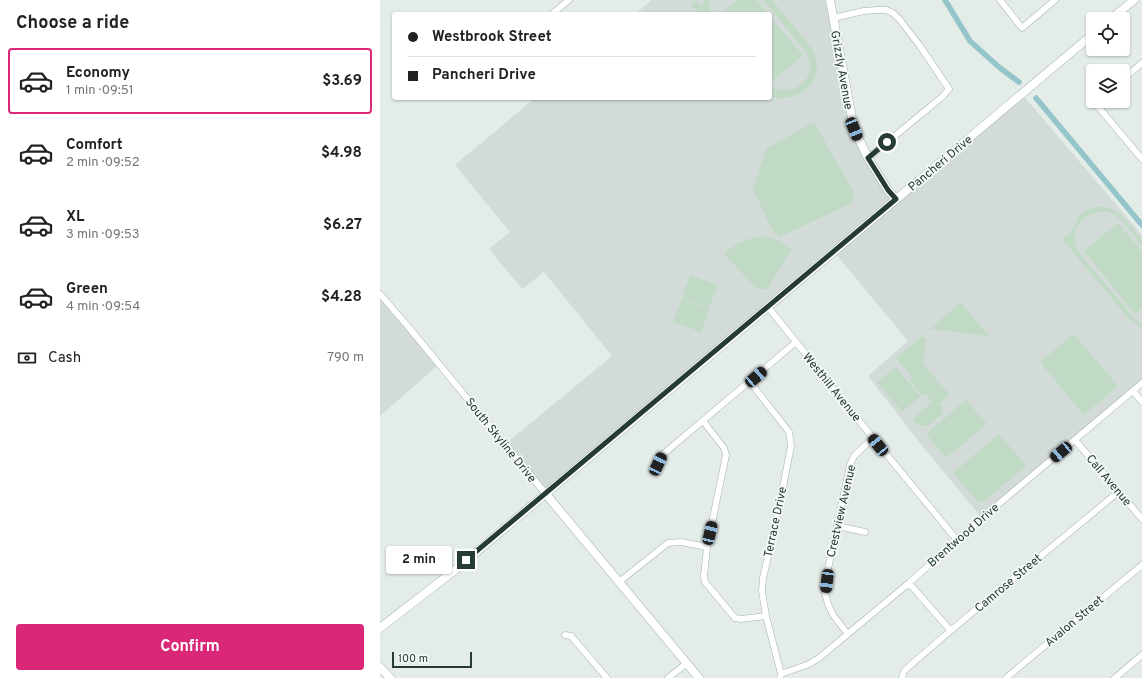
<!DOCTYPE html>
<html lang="en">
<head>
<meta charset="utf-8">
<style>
	body { margin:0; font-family:Overpass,sans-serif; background:#f2f2f2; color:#222; height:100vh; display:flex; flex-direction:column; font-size:15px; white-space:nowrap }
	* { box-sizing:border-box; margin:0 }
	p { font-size:13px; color:#767676 }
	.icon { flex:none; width:22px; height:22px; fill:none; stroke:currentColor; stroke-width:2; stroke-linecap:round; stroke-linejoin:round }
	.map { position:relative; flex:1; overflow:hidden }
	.sheet { display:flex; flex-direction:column; background:#fff; width:380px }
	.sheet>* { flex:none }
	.guide { position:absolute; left:12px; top:12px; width:380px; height:88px; border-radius:4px; box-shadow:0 1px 3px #0004; display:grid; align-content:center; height:88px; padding:0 16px; background:#fff }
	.buttons { position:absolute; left:706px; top:12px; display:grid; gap:8px }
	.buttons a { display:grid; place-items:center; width:44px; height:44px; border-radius:4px; background:#fff; box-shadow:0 1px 3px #0004; font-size:20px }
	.scale { position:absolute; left:12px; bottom:10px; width:80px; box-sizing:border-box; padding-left:4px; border:2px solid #263b34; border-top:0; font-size:11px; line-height:14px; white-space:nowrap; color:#263b34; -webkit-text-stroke:3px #f4f8f6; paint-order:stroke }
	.end { position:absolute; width:18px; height:18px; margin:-9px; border:5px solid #263b34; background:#fff; box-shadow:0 0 0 2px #fff }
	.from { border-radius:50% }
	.bubble { position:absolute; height:28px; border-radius:4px; background:#fff; box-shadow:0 1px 3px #0004; font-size:13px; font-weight:700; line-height:28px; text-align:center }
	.car { position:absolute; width:12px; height:24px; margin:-12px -6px; border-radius:5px; box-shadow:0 0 3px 1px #0007; background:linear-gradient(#222 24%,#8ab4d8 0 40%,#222 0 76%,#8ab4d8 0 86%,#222 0) }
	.guide b { display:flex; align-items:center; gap:14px; height:38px; font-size:15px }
	.guide b+b { border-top:1px solid #e0e0e0 }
	.guide i { width:10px; height:10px; background:#222 }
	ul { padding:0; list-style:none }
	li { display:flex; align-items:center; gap:12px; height:66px; margin:0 8px 6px; padding:0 8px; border:2px solid transparent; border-radius:4px }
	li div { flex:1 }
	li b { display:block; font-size:15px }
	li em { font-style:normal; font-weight:700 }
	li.on { border-color:#db2777 }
	li>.icon { width:36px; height:36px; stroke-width:1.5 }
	h2 { padding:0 16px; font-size:18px; line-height:48px }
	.pay { display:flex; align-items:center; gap:10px; height:44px; padding:0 16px; font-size:15px }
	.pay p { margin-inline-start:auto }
	.action { display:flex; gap:8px; margin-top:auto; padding:8px 16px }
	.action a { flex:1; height:46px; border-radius:4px; background:#db2777; color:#fff; font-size:16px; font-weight:700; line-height:46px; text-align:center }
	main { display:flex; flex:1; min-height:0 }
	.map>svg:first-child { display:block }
	.built { fill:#d2dbd7 }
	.green { fill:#c0dac5 }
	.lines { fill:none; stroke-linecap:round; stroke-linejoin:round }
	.canal { stroke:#93c5ca; stroke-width:5.5 }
	.street-casing { stroke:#a7b3ae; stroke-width:7 }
	.secondary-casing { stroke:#a4b6ae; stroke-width:9 }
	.street { stroke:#fff; stroke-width:6 }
	.secondary { stroke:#fff; stroke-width:8 }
	.route { stroke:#263b34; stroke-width:5 }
	.labels { text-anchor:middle; stroke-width:3.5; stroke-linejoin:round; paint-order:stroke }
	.street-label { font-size:12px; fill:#263b34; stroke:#f4f8f6 }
</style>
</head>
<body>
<main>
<section class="sheet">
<h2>Choose a ride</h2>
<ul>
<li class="on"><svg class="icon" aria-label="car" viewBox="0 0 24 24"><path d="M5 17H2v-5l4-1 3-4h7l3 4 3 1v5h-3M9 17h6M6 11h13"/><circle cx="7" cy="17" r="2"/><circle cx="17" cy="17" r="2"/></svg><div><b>Economy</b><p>1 min · 09:51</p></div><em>$3.69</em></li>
<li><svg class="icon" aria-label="car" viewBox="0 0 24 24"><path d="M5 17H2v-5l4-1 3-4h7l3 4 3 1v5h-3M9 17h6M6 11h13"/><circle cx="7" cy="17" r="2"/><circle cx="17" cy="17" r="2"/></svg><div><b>Comfort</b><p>2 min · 09:52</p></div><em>$4.98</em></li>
<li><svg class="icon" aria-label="car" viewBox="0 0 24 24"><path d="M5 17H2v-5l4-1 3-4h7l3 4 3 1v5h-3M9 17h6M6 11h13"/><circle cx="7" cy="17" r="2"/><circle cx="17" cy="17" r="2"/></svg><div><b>XL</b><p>3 min · 09:53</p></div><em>$6.27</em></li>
<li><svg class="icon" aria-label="car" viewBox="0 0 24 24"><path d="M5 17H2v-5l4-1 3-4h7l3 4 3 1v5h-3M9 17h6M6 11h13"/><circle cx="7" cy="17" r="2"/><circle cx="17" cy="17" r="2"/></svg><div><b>Green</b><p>4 min · 09:54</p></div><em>$4.28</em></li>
</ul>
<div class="pay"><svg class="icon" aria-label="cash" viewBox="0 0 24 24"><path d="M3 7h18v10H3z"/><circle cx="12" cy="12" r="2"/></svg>Cash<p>790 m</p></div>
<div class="action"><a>Confirm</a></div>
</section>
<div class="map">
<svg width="762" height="678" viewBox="0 0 762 678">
	<rect width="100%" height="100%" fill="#e4ece8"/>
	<!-- built -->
	<path class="built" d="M272 0H450L474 129 516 199 642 94 762 235V383L602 518 543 447 488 376 528 341 454 252 165 493 124 445 232 356 164 272 142 289 109 249 130 232 75 165 155 98H390V14H255Z
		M0 297 57 366 0 416Z"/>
	<!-- green -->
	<path class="green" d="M324 0H329L330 14H319L311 5 317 1 322 7Z
		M357 0H376L388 14H341Z
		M383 0H392L432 48C435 54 437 59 437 66 437 83 420 98 403 98 399 99 395 97 391 96L390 86C404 97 430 86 430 67 430 62 428 57 426 52Z
		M390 17 423 55 390 83Z
		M434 122 474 193 471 203 400 237 392 230 373 189 386 149Z
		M721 206 732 209 741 215 762 239V246C755 237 743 219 733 214 715 206 692 221 695 241 695 245 698 249 699 253L755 319 762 324V328L750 320 682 239 691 233 699 216 707 210Z
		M738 223 762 252V308L755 314 704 251Z
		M383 236 397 240 412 249 387 289H377L344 254C357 242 365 239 383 236Z
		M310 275 338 285 329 308 302 298Z
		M302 299 329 309 321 332 293 322Z
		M581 302V303L609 336 550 329Z
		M694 334 738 386 704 415 660 362Z
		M541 337H546L543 364 569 394 559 404 563 408 562 414 548 426 538 425 532 419 552 402 545 393 542 395 529 380 532 377 516 358Z
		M516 367 540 396 522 412 497 382Z
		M586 400 607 424 566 458 546 434Z
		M619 434 646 466 603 502H598L573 473Z"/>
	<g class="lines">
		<!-- canal -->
		<path class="canal" d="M565 0 590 41 620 68 639 82
			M656 98 762 225"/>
		<defs>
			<path id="street" d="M620 0 642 28 675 0
				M172 14 189 0
				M453 18 484 11 497 10H506L513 13 520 20 540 46 569 89 562 97 488 158
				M743 79 762 63
				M717 101 715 103 762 159
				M0 294 31 330 165 493
				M388 307 493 438 577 540
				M370 382 406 428 409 432 411 446 398 513 383 578 382 591 386 616 401 674
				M753 391 762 402
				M323 421 344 448 346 455 327 547 324 576 325 582 355 618 361 619 386 616
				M695 440 762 519
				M278 464 281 456 416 342
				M457 526 485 532
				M239 582 288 543 301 542 327 547
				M529 583 570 630
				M467 633 453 615 448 604 445 593 448 569 470 465 474 456 493 438
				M185 635 191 636 227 678
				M288 678 307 663
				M400 678 401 674 429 664 439 658 529 583 602 518 762 383
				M522 678 524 671C594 609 667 552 738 492
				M626 678 762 565
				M735 678 762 655"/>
			<path id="secondary" d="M450 0 474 129 488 158 508 190 516 199
				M731 19 754 0
				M165 493 319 678
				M0 628 75 570 713 34
				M0 667 10 678"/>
		</defs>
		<!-- street casing -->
		<use href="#street" class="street-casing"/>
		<!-- secondary casing -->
		<use href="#secondary" class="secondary-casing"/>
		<!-- street -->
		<use href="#street" class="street"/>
		<!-- secondary -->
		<use href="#secondary" class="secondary"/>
	</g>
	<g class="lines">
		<!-- route -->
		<path class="route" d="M86 560 516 199 508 190 488 158 507 142"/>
	</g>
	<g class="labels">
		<!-- street labels -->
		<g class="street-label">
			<text transform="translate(462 70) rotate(80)" y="4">Grizzly Avenue</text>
			<text transform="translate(560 163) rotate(-40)" y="4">Pancheri Drive</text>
			<text transform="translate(452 387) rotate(51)" y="4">Westhill Avenue</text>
			<text transform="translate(121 440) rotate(51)" y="4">South Skyline Drive</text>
			<text transform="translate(729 480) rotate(50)" y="4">Call Avenue</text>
			<text transform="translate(461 511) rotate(-77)" y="4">Crestview Avenue</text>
			<text transform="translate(395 522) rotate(-78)" y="4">Terrace Drive</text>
			<text transform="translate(583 535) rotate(-41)" y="4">Brentwood Drive</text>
			<text transform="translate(628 583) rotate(-40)" y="4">Camrose Street</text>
			<text transform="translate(694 621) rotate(-40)" y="4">Avalon Street</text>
		</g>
	</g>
</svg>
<div class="buttons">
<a><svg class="icon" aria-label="locate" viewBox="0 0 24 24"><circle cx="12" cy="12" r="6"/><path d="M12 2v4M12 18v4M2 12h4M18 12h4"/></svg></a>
<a><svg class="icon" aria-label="layers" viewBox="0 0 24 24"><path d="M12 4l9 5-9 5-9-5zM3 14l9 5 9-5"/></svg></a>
</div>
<div class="scale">100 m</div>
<i class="end from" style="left:507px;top:142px"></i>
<i class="end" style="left:86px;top:560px"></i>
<div class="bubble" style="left:6px;top:546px;width:66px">2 min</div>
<i class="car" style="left:474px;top:129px;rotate:158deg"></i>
<i class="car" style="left:376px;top:377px;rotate:49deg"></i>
<i class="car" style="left:498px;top:445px;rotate:321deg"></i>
<i class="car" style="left:681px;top:452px;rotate:230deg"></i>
<i class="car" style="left:278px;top:464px;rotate:25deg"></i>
<i class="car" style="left:330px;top:533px;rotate:13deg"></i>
<i class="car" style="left:447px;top:581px;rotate:187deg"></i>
<div class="guide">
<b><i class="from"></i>Westbrook Street</b>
<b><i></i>Pancheri Drive</b>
</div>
</div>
</main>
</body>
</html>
